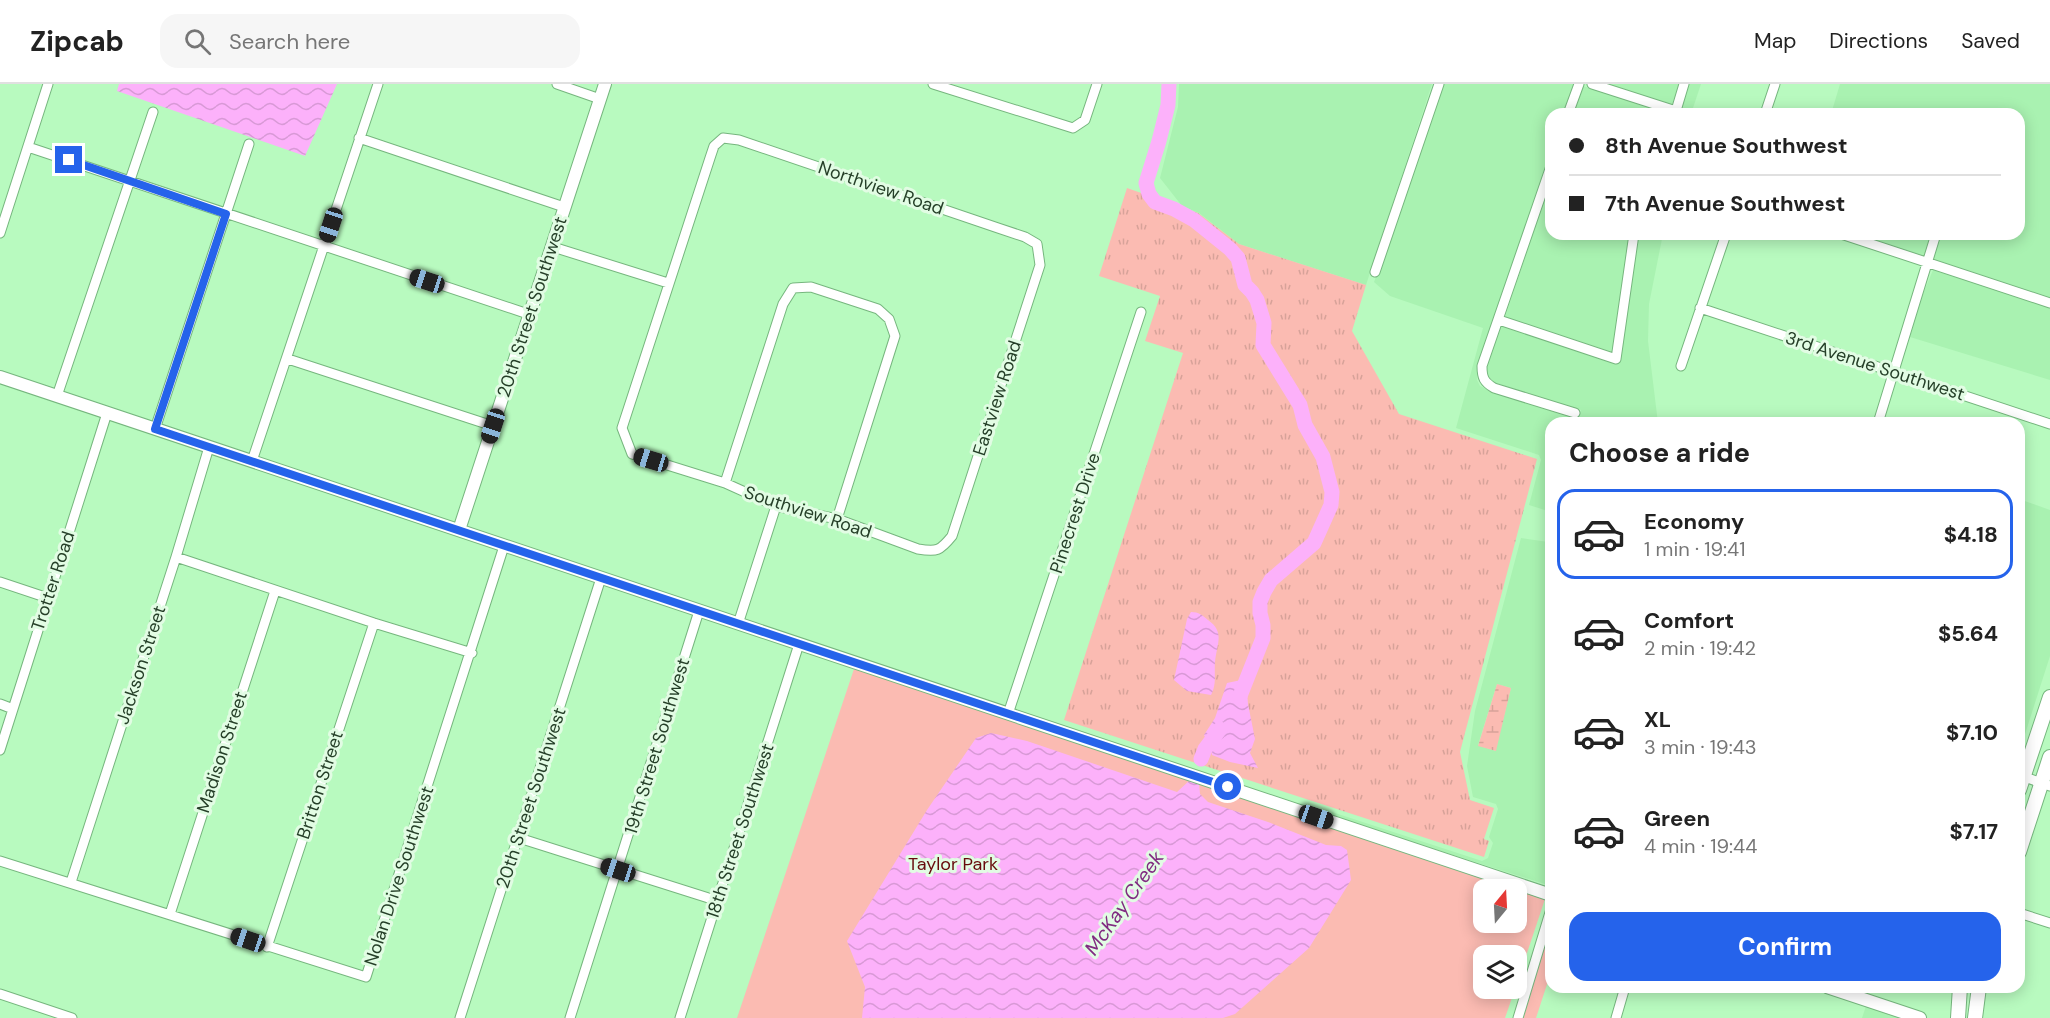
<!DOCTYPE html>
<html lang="en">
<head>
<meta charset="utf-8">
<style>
	body { margin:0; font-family:"DM Sans",sans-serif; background:#f6f6f6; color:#222; height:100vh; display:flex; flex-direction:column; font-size:22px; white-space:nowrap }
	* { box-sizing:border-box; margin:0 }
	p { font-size:20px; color:#767676 }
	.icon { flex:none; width:33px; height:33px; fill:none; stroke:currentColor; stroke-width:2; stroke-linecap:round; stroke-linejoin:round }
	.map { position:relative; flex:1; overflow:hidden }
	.panel { position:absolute; left:1545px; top:333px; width:480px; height:576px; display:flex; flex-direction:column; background:#fff; border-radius:18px; box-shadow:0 3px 15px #0003 }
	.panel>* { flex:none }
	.guide { position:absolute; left:1545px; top:24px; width:480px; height:132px; border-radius:18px; box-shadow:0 3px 15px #0003; display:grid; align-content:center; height:132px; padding:0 24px; background:#fff }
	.needle { width:39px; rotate:18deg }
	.fabs { position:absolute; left:1473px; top:795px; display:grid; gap:12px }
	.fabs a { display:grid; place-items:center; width:54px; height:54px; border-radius:12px; background:#fff; box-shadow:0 3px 15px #0003; font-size:30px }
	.end { position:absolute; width:27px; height:27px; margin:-14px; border:8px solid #2563eb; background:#fff; box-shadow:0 0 0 3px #fff }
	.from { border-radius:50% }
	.car { position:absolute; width:18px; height:36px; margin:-18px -9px; border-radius:8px; box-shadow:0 0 4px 2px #0007; background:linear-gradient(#222 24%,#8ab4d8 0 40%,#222 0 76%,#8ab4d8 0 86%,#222 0) }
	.guide b { display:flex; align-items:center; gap:21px; height:57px; font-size:22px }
	.guide b+b { border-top:2px solid #e0e0e0 }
	.guide i { width:15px; height:15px; background:#222 }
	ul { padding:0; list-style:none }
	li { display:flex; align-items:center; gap:18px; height:90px; margin:0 12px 9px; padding:0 12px; border:3px solid transparent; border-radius:18px }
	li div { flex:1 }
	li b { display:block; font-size:22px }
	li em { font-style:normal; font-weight:700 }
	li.selected { border-color:#2563eb }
	li>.icon { width:54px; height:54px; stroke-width:1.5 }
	h2 { padding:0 24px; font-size:27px; line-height:72px }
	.action { display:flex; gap:12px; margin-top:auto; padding:12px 24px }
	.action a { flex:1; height:69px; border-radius:18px; background:#2563eb; color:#fff; font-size:24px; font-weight:700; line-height:69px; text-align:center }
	header { display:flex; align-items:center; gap:36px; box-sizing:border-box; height:84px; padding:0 30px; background:#fff; border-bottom:2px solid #e0e0e0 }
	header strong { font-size:28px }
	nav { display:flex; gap:33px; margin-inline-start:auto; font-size:21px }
	.search { width:420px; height:54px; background:#f6f6f6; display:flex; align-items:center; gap:15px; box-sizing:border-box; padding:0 21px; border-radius:18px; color:#767676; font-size:22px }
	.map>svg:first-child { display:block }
	.built { fill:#a9f2b1; fill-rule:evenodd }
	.grass { fill:url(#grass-tufts) }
	.wetland { fill:url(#wetland-marsh) }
	.green { fill:#fbbbb2 }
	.water { fill:url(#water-waves) }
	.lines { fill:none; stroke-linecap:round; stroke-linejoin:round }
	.river { stroke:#fcb1fa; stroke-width:15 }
	.minor-casing { stroke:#76b67e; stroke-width:11 }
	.tertiary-casing { stroke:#76b67e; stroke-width:14 }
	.secondary-casing { stroke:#76b67e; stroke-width:16 }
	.minor { stroke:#fff; stroke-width:9 }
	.tertiary { stroke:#fff; stroke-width:12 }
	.secondary { stroke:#fff; stroke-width:14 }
	.route { stroke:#2563eb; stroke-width:8 }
	.labels { text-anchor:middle; stroke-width:6; stroke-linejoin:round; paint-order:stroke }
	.street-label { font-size:18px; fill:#253f28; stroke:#e2fce4 }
	.park-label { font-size:18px; fill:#67090a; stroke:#e2fce4 }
	.water-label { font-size:20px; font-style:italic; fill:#802b81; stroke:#e2fce4 }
</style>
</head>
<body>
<header>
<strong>Zipcab</strong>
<div class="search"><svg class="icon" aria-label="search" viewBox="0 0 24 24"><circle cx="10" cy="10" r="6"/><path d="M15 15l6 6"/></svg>Search here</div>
<nav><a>Map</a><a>Directions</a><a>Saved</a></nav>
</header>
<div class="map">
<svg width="2050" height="934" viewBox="0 0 2050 934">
	<defs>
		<pattern id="grass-tufts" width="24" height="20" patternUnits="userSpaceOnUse" patternTransform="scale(1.5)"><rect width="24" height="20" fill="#fbbbb2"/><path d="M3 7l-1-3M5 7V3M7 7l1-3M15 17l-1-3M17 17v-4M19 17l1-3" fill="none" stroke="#d7a299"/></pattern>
		<pattern id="wetland-marsh" width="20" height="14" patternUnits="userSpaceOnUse" patternTransform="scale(1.5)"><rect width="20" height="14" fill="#fbbbb2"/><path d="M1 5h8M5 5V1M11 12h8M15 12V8" fill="none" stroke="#d7a299"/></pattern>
		<pattern id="water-waves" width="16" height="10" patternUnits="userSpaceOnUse" patternTransform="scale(1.5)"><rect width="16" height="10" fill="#fcb1fa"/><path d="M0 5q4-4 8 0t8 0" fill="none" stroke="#d899d6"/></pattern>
	</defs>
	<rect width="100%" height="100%" fill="#b8fabf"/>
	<!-- built -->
	<path class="built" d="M1179 0H1432L1366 201 1239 160 1199 129 1182 122 1160 94 1178 23Z
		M1444 0H1574L1564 30H1551V68L1478 281 1477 296 1480 302 1493 308 1578 335 1581 326 1496 299 1487 293 1486 283 1501 242 1618 281 1621 272 1639 150H1663L1649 220 1648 257 1658 339H1551V428L1529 421 1541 376 1539 371 1456 344 1483 244 1390 212 1374 198 1396 141Z
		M1608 0H1679L1672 21Z
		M1688 0H1701L1691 30H1679Z
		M1840 0H2050V214L1933 175 1940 150H2019V30H1831Z
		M1583 2 1669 30H1573Z
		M1551 96V150H1630L1612 268 1505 233Z
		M1857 150H1931L1924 172Z
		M1933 186 2050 224V296L1910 253 1920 217Z
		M2019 415 2050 426V572L2019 669Z
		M1551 448V802L1330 732 1332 728 1482 777 1488 774 1493 759 1489 753 1498 725 1496 720 1473 713 1467 682 1475 627 1521 454 1548 458ZM1497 600 1511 604 1495 667 1478 661Z
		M1866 922 1903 934H1862Z"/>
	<!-- grass -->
	<path class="grass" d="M1127 104 1198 129 1239 160 1366 201 1352 247 1399 330 1537 375 1460 668 1470 716 1494 724 1484 755 1489 757 1484 773 1064 636 1183 269 1145 257 1160 212 1099 192Z"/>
	<!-- wetland -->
	<path class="wetland" d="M1497 600 1511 604 1496 667 1478 662Z"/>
	<!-- green -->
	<path class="green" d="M854 585 1515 805 1484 806V838H1516L1517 806 1545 815 1517 899 1516 872H1484V904L1515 905 1505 934H737Z
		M1551 841V888L1536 934H1523Z"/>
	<!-- water -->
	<path class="water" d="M119 0H337L305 72 117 7Z
		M1191 528C1199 528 1202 531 1208 536 1225 548 1217 559 1215 578 1214 590 1217 599 1211 611L1187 607 1174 596 1187 535Z
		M1246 595 1248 620 1255 655 1250 669 1258 684 1230 678 1212 671 1211 665 1204 651 1215 634 1227 599Z
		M991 649 1027 657 1177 708 1190 696 1199 699 1200 710 1208 718 1268 738 1326 761 1341 762 1347 766 1351 796 1309 864 1235 930 1223 934H862L865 903 847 857 927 726 976 654Z"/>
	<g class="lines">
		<!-- river -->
		<path class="river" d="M1169 0 1168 21 1159 57 1146 99 1149 110 1155 118 1174 125 1194 136 1230 165 1238 174 1245 201 1252 208 1257 216 1264 239 1263 261 1300 321 1305 341 1323 373 1332 408 1331 421 1314 459 1271 496 1264 508 1260 518V529L1263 541V554L1240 612
			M1201 675 1205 665 1220 645"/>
		<defs>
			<path id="minor" d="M557 0 600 15
				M933 0 1073 44 1085 36 1097 0
				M1592 0 1676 27
				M1568 30 1579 0
				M1675 30 1684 0
				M1765 30 1775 0
				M359 54 564 123
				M723 54 739 56 998 144 1025 153 1037 160 1040 181 952 452C940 467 937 468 918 465L837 435 776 422 725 399 632 370 622 344 710 74 714 62Z
				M28 63 531 231
				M1551 82 1482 282C1482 294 1484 298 1494 304L1575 329
				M0 149 48 0
				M1841 150 2050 219
				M553 163 668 199
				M1375 188 1439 0
				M1700 224 2050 340
				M1499 236 1616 275 1634 150
				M288 275 493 342
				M1681 282 1726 150
				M57 312 153 28
				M1878 339 1936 150
				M155 345 249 60
				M252 377 378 0
				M725 399 783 220 793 204 811 203 878 225 889 235 895 252 837 435
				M176 473 374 539 472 569
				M0 498 48 514
				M738 540 776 422
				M0 620 13 625
				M1008 630 1141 228
				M0 666 107 329
				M2019 691 2050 702
				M519 754 718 817
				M0 777 366 893 504 462
				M71 798 176 473 209 363
				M2019 829 2050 839
				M170 830 275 507
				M267 863 374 539
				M0 910 72 934
				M460 934 601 494
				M570 934 699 527
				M680 934 799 560
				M1518 934 1551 825
				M1616 934 1625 903"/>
			<path id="tertiary" d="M0 293 1551 811
				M459 446 605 0
				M1827 903 1920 934"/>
			<path id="secondary" d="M2019 706 2050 613
				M2019 768 2050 673
				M1958 934 1960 903
				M1975 934 1979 903"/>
		</defs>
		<!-- minor casing -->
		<use href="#minor" class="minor-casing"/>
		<!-- tertiary casing -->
		<use href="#tertiary" class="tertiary-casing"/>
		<!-- secondary casing -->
		<use href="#secondary" class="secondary-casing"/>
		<!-- minor -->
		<use href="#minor" class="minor"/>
		<!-- tertiary -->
		<use href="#tertiary" class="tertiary"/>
		<!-- secondary -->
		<use href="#secondary" class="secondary"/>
	</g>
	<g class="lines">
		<!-- route -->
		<path class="route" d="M69 76 226 130 155 345 1228 703"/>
	</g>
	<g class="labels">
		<!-- street labels -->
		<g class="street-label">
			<text transform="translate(881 104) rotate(19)" y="6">Northview Road</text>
			<text transform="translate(532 223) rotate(-72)" y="6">20th Street Southwest</text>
			<text transform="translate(1875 282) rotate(18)" y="6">3rd Avenue Southwest</text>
			<text transform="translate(997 314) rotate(-72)" y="6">Eastview Road</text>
			<text transform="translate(808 428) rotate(18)" y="6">Southview Road</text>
			<text transform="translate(1075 429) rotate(-72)" y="6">Pinecrest Drive</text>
			<text transform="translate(53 497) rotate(-72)" y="6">Trotter Road</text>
			<text transform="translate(141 581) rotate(-72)" y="6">Jackson Street</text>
			<text transform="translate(657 662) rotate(-73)" y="6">19th Street Southwest</text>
			<text transform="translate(222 668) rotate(-72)" y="6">Madison Street</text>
			<text transform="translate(320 701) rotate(-72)" y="6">Britton Street</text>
			<text transform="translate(531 714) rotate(-72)" y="6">20th Street Southwest</text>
			<text transform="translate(740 747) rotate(-72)" y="6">18th Street Southwest</text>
			<text transform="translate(399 792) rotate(-72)" y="6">Nolan Drive Southwest</text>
		</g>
		<!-- park labels -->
		<g class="park-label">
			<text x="953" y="786">Taylor Park</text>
		</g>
		<!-- water labels -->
		<g class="water-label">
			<text transform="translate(1124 819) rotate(-55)" y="7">McKay Creek</text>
		</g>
	</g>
</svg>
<div class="fabs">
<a><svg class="needle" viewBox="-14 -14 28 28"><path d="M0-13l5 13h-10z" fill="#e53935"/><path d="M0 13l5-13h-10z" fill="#767676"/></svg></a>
<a><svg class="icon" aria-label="layers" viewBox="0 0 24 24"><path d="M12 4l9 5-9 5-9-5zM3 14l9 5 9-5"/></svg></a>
</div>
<i class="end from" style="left:1228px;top:703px"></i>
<i class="end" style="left:69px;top:76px"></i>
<i class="car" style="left:331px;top:141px;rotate:198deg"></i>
<i class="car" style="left:427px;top:197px;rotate:288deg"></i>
<i class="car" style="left:493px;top:342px;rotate:198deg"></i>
<i class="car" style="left:651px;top:376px;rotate:287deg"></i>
<i class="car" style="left:1316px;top:733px;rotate:109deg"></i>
<i class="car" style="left:618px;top:786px;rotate:288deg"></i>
<i class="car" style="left:248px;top:856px;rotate:289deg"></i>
<div class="guide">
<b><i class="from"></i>8th Avenue Southwest</b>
<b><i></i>7th Avenue Southwest</b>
</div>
<section class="panel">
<h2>Choose a ride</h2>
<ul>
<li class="selected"><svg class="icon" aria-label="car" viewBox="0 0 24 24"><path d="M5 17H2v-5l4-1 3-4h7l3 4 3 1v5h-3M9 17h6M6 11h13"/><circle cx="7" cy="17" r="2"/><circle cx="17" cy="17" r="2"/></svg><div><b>Economy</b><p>1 min · 19:41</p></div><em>$4.18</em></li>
<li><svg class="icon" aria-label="car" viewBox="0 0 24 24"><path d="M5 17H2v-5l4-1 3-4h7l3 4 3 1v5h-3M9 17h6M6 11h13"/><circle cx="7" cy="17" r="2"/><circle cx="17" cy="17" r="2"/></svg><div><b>Comfort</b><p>2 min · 19:42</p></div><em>$5.64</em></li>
<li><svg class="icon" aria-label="car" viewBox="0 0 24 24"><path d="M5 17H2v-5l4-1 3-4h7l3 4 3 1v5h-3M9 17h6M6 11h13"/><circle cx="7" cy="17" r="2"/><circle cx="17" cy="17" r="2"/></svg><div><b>XL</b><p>3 min · 19:43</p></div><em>$7.10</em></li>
<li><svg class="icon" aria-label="car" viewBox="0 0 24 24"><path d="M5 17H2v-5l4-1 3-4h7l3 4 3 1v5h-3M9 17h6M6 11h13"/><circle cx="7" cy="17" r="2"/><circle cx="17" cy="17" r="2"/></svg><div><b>Green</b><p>4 min · 19:44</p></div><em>$7.17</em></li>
</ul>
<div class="action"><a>Confirm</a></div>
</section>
</div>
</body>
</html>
